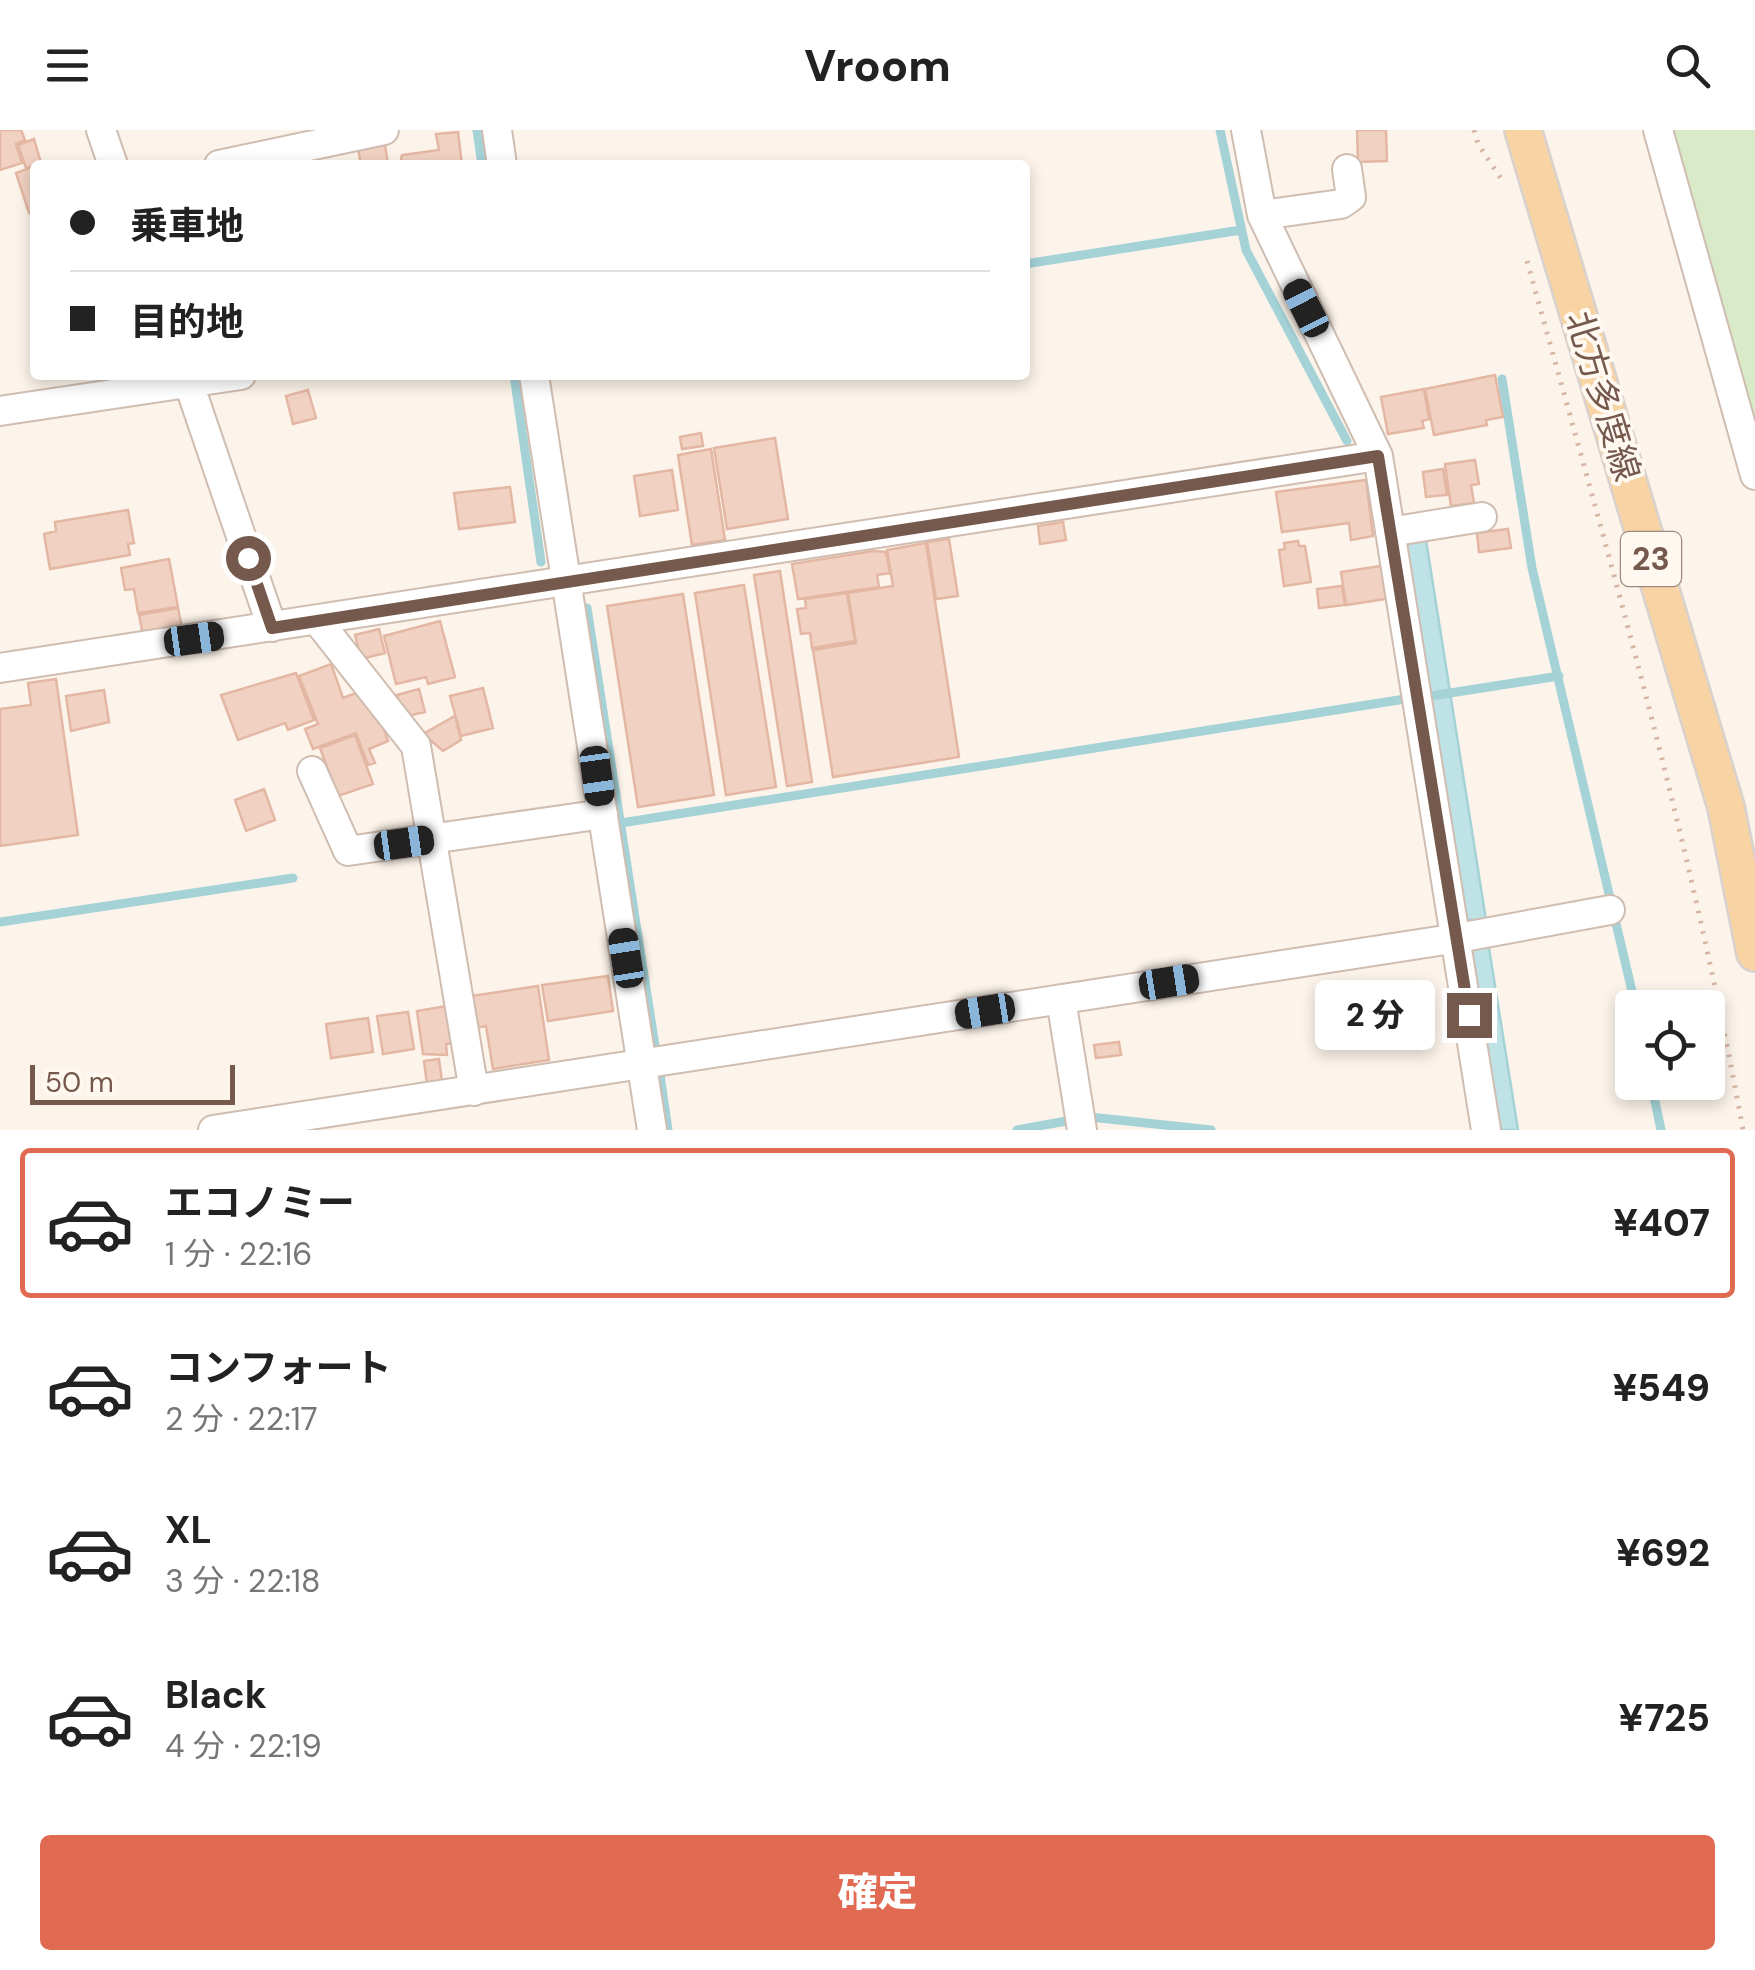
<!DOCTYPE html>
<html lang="ja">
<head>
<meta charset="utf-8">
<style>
	body { margin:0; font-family:"DM Sans","Noto Sans JP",sans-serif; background:#f6f6f6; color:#222; height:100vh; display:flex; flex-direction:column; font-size:38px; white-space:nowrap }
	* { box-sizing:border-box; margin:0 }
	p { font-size:32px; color:#767676 }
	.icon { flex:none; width:55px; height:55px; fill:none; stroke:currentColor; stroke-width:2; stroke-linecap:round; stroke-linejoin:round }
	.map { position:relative; height:1000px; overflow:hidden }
	.side { display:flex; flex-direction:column; background:#fff; flex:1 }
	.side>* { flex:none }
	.hud { position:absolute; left:30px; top:30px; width:1000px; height:220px; border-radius:10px; box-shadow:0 5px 15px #0003; display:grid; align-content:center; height:220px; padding:0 40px; background:#fff }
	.controls { position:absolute; left:1615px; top:860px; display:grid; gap:20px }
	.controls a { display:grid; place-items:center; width:110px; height:110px; border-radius:10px; background:#fff; box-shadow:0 5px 15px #0003; font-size:50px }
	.scale { position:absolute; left:30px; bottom:25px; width:205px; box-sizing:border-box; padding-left:10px; border:5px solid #76594d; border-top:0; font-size:28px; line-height:35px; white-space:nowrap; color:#76594d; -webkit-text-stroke:8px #fef8f0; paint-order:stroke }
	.end { position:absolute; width:45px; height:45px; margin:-22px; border:12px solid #76594d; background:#fff; box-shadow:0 0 0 5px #fff }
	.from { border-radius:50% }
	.bubble { position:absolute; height:70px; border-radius:10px; background:#fff; box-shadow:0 5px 15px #0003; font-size:32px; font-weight:800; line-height:70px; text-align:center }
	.car { position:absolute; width:30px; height:60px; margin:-30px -15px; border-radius:12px; box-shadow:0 0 8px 2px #0007; background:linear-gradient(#222 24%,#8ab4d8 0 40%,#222 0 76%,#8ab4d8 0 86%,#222 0) }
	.hud b { display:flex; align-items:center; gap:35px; height:95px; font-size:38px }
	.hud b+b { border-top:2px solid #e0e0e0 }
	.hud i { width:25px; height:25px; background:#222 }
	ul { padding:18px 0 0; list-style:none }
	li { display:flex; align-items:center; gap:30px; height:150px; margin:0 20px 15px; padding:0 20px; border:5px solid transparent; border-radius:10px }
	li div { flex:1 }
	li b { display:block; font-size:38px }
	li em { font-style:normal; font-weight:800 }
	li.active { border-color:#e16a53 }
	li>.icon { width:90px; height:90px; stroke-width:1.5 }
	.cta { display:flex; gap:20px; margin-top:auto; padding:20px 40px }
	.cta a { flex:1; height:115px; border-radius:10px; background:#e16a53; color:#fff; font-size:40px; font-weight:800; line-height:115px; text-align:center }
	header { display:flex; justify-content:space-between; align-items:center; height:130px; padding:0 40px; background:#fff; font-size:45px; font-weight:800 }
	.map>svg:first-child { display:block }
	.green { fill:#d8eac8 }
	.water { fill:#bee2e6; stroke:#a4d2d7; stroke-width:2.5 }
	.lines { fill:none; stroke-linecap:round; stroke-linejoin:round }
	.stream { stroke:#a4d2d7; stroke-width:9 }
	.building { fill:#f1d2c2; stroke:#e3b7a3; stroke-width:2.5 }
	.minor-casing { stroke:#d0bdb1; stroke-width:32 }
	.major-casing { stroke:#d9d1cd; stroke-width:40 }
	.path { stroke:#d6b5a4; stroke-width:5; stroke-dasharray:2.5 8; stroke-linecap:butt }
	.minor { stroke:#fff; stroke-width:28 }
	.major { stroke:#f8d4a5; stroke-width:35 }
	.route { stroke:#76594d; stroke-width:12 }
	.labels { text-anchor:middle; stroke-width:8; stroke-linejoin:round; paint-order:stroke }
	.shield { fill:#fef8f0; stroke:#9f897e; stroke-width:2.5 }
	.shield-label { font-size:32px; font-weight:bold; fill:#76594d }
	.street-label { font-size:35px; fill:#76594d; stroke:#fef8f0 }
</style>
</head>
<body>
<header><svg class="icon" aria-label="menu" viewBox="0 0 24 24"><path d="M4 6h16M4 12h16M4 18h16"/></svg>Vroom<svg class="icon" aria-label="search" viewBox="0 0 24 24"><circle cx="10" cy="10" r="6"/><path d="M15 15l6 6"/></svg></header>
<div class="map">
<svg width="1755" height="1000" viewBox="0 0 1755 1000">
	<rect width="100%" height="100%" fill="#fcf4ea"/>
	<!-- green -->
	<path class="green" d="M1668 0H1755V307Z"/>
	<!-- water -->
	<path class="water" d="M1426 410 1486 790H1465L1406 413Z
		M1488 812 1518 1000H1498L1470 818Z"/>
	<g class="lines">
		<!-- stream -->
		<path class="stream" d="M477 0 482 35
			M1220 0 1246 120 1347 311
			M1025 134 1241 100
			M514 245 541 432
			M1502 249 1532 438 1636 878
			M587 478 655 916
			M1431 566 1559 546
			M621 693 1405 569
			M0 792 293 748
			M660 945 668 1000
			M1651 952 1661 1000
			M1090 987 1211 1000
			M1017 1000 1072 990"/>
	</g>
	<!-- building -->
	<path class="building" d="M0 0H21L25 10 16 14 22 33 0 40Z
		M1357 0H1386L1387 31 1358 32Z
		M458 2 462 35H400L402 25 439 20 436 4Z
		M34 9 41 33 26 38 18 15Z
		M385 15 388 34 361 35 358 19Z
		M35 36V82L29 83 16 43Z
		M1495 245 1503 287 1486 290 1487 295 1434 305 1425 259Z
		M1424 259 1429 289 1422 291 1424 298 1388 304 1381 267Z
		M308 260 316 288 293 294 286 266Z
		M701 303 703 316 682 319 680 307Z
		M775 308 788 389 727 399 714 318Z
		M711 319 725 410 692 415 678 325Z
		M1475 330 1479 354 1471 355 1474 373 1451 376 1445 334Z
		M1443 339 1447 365 1426 367 1423 342Z
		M672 340 678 380 640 386 634 346Z
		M1366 350 1373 406 1351 410 1349 393 1282 402 1276 362Z
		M510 357 515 392 459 399 454 363Z
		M128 380 134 413 128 414 130 425 50 439 44 404 56 401 55 392Z
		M1063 392 1066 410 1040 414 1038 396Z
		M1508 399 1511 418 1479 422 1477 403Z
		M949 409 958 466 936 469 927 412Z
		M1298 411 1299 416H1305L1311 452 1284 456 1279 420 1285 419 1284 413Z
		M926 413 959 627 833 647 813 520 856 513 848 463 893 456 887 420Z
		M873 421 886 422 890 443 877 445 879 457 798 469 792 434Z
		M169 429 178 477 138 483 134 459 125 460 121 438Z
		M1381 436 1386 469 1346 475 1341 442Z
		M780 441 812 652 787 656 754 445Z
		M744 455 776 657 726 665 695 463Z
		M1342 456 1345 475 1319 478 1317 459Z
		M847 463 855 511 812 518 810 503 801 504 797 479 806 478 805 469Z
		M683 464 714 665 638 677 607 476Z
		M178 478 182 498 143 505 139 485Z
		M440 491 455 547 428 554 426 547 396 554 384 506Z
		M379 499 385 523 361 529 355 505Z
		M331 534 343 568 359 562 382 594 388 611 369 619 375 633 368 635 356 603 313 619 305 599 318 594 299 546Z
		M296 543 314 590 288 600 285 593 238 610 221 565Z
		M56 549 78 705 0 716V579L31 575 28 553Z
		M483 558 493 598 461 606 450 566Z
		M419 559 425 582 403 587 397 565Z
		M104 560 109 592 71 601 66 566Z
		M455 586 461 610 443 621 423 604Z
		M355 605 373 654 338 666 320 618Z
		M264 659 275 690 246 701 235 670Z
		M608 846 613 881 548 891 542 855Z
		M538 856 549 930 493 939 486 896 476 898 471 866Z
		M447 876 453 913 446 914 447 925 423 924 417 881Z
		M408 882 414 919 383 924 377 886Z
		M368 888 373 922 331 928 326 894Z
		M1119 912 1121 925 1096 928 1094 915Z
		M439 929 442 952 427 954 424 931Z"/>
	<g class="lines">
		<defs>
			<path id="minor" d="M101 0 113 35
				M497 0 502 35
				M1246 0 1262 85 1378 326 1486 1000
				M1658 0 1755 345
				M219 35 384 0
				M1262 85 1341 74 1351 67 1347 39
				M186 245 272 497
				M534 245 652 1000
				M0 281 241 245
				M1390 402 1482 387
				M317 490 416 616 474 961
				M0 538 1378 326
				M312 641 348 721 603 684
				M1061 869 1082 1000
				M213 1000 1458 808 1610 780"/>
			<path id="major" d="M1523 0 1726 677 1755 823"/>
		</defs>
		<!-- minor casing -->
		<use href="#minor" class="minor-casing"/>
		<!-- major casing -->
		<use href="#major" class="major-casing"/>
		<!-- path -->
		<path class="path" d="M1474 0 1478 14 1504 53
			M1527 131C1607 419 1690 705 1743 1000"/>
		<!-- minor -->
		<use href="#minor" class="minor"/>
		<!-- major -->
		<use href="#major" class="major"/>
	</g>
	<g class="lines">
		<!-- route -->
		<path class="route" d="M248 428 272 498 1378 326 1469 885"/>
	</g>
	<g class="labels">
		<!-- shield labels -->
		<rect class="shield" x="1621" y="402" width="60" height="54" rx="8"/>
		<g class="shield-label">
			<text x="1651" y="440">23</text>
		</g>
		<!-- street labels -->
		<g class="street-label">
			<text transform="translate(1603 266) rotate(73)" y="12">北方多度線</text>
		</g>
	</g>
</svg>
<div class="controls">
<a><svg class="icon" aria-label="locate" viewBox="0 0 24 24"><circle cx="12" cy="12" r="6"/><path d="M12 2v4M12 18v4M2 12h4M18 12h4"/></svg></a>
</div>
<div class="scale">50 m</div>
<i class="end from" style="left:248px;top:428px"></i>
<i class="end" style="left:1469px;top:885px"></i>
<div class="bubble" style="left:1315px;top:850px;width:120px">2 分</div>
<i class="car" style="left:1306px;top:178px;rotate:333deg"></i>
<i class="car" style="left:194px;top:509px;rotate:82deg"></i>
<i class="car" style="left:597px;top:646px;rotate:172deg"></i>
<i class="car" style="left:404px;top:713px;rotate:82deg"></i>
<i class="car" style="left:626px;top:828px;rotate:351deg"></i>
<i class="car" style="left:1169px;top:852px;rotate:81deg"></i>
<i class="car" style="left:985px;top:881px;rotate:261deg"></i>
<div class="hud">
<b><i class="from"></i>乗車地</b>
<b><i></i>目的地</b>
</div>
</div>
<section class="side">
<ul>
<li class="active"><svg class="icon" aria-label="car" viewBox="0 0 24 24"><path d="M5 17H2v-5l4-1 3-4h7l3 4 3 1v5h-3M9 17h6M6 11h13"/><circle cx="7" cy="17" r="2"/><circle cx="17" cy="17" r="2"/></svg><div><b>エコノミー</b><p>1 分 · 22:16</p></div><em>¥407</em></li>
<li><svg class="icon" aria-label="car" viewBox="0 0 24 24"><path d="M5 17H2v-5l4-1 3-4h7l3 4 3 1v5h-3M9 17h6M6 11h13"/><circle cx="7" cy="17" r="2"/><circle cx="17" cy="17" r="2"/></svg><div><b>コンフォート</b><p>2 分 · 22:17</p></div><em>¥549</em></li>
<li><svg class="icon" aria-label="car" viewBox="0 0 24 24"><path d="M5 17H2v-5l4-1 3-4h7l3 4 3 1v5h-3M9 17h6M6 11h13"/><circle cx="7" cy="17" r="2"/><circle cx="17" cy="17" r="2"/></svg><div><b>XL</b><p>3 分 · 22:18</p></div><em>¥692</em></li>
<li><svg class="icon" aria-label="car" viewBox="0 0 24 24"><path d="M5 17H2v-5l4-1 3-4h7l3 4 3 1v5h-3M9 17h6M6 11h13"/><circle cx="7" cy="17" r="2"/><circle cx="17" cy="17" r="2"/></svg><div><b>Black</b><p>4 分 · 22:19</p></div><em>¥725</em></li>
</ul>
<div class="cta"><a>確定</a></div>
</section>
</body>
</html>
